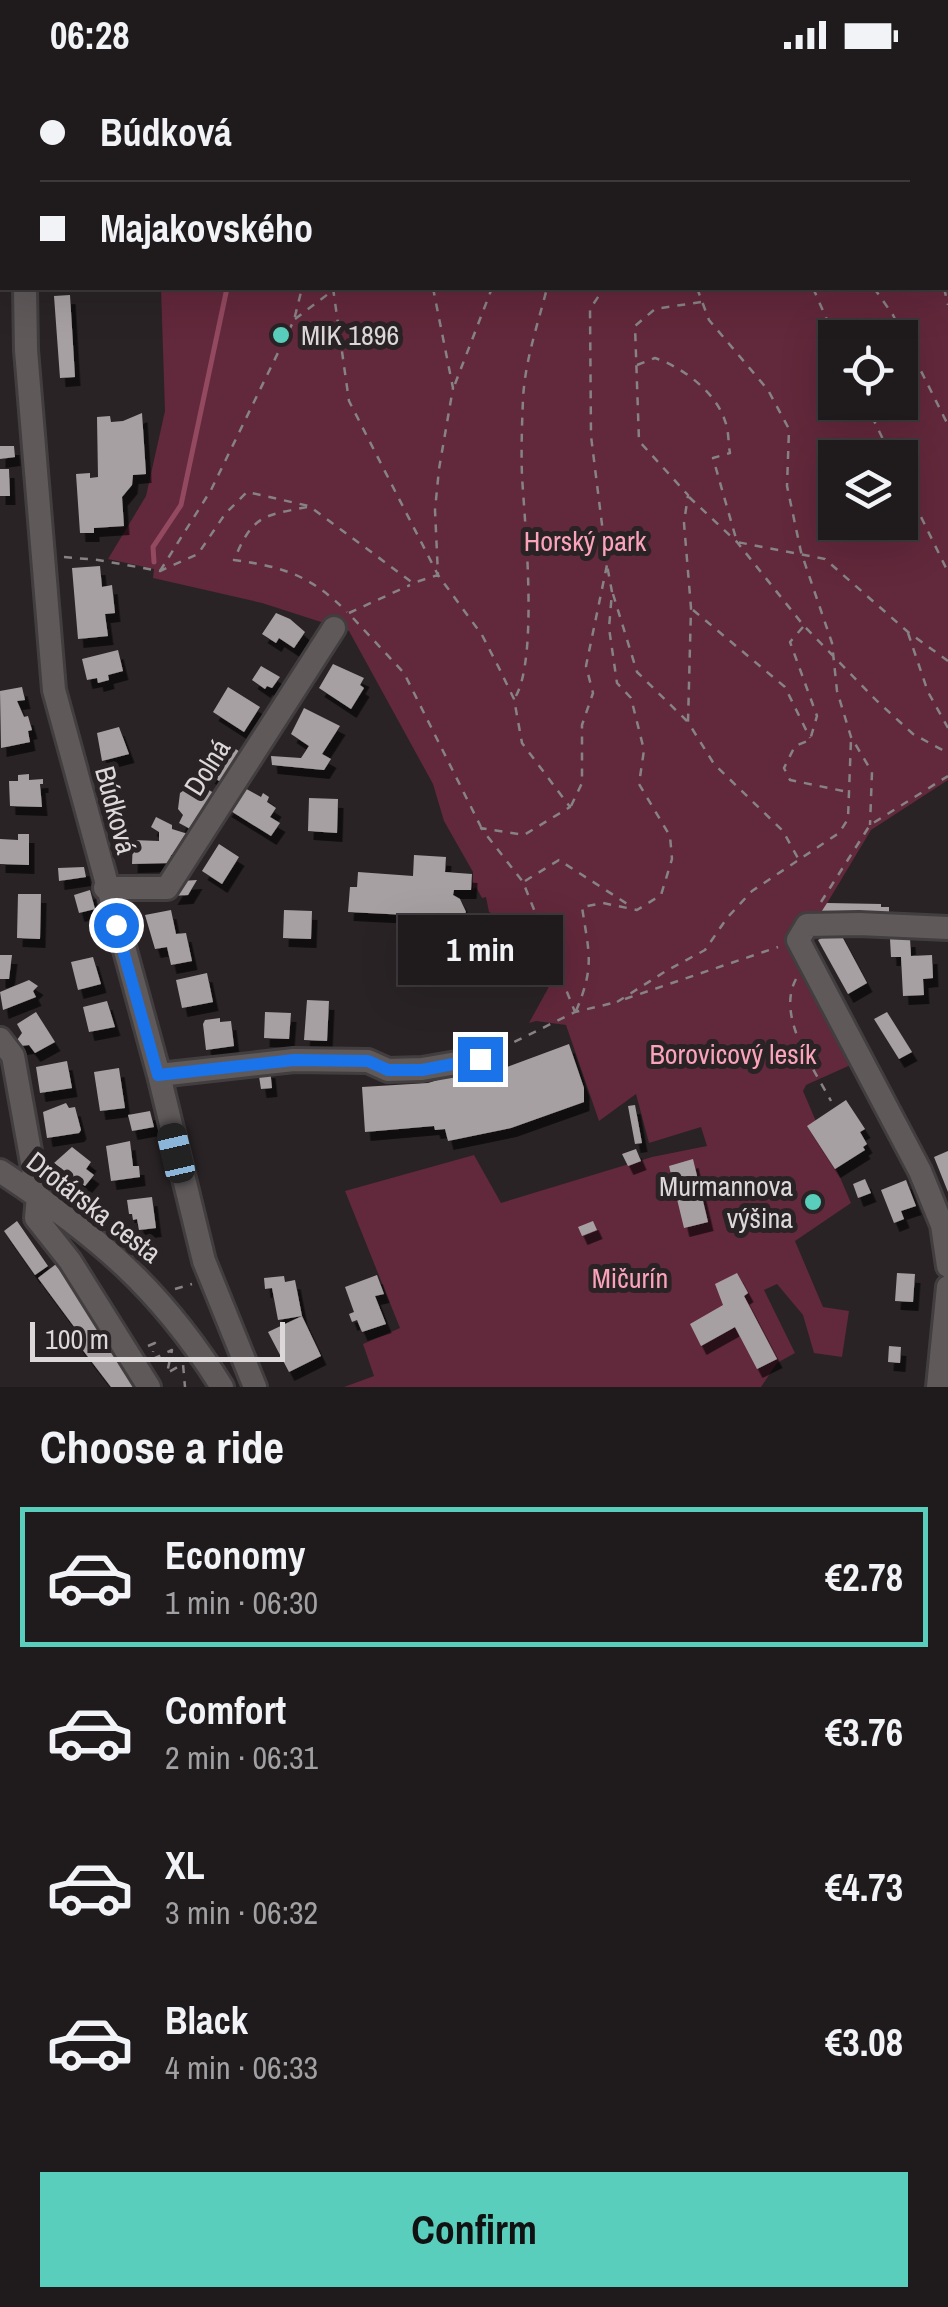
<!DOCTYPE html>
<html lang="en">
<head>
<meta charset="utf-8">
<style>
	body { margin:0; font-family:"Archivo Narrow",sans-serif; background:#2c2729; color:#f1f3f6; height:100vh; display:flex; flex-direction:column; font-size:38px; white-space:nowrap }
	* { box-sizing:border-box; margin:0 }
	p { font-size:32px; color:#a1a1a3 }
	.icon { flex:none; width:55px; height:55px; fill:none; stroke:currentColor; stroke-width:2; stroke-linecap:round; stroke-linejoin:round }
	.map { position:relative; height:1317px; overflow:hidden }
	.side { display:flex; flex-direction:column; background:#1f1a1c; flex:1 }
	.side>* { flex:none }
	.hud { position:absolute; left:0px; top:0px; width:950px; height:220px; box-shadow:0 10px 40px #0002,0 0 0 2px #3c383b; display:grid; align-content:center; height:220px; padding:0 40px; background:#1f1a1c }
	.fabs { position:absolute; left:818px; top:250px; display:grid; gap:20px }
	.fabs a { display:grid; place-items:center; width:100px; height:100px; border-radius:0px; background:#1f1a1c; box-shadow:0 10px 40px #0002,0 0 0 2px #3c383b; font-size:50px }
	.scale { position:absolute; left:30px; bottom:25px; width:255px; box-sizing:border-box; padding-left:10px; border:5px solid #dcd8d9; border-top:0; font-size:28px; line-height:35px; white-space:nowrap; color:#dcd8d9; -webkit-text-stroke:8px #292325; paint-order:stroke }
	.end { position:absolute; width:45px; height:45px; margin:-22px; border:12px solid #1a73e8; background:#fff; box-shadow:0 0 0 5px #fff }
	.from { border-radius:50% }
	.bubble { position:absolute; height:70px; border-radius:0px; background:#1f1a1c; box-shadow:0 10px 40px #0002,0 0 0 2px #3c383b; font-size:32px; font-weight:800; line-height:70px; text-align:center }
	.car { position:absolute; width:30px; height:60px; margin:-30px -15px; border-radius:12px; box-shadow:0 0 8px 2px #0007; background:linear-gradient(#222 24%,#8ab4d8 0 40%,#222 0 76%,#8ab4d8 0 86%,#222 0) }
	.hud b { display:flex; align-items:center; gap:35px; height:95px; font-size:38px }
	.hud b+b { border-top:2px solid #3c383b }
	.hud i { width:25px; height:25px; background:#f1f3f6 }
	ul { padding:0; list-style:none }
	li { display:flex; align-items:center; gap:30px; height:140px; margin:0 20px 15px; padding:0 20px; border:5px solid transparent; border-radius:0px }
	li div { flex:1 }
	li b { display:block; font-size:38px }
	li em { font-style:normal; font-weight:800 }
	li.on { border-color:#5acebc }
	li>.icon { width:90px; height:90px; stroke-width:1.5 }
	h2 { padding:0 40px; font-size:45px; line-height:120px }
	.primary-button { display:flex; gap:20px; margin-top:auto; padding:20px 40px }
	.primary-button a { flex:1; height:115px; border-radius:0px; background:#5acebc; color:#111; font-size:40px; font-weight:800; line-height:115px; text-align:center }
	.status { display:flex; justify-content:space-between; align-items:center; height:70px; padding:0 50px; background:#1f1a1c; direction:ltr }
	.status svg { height:28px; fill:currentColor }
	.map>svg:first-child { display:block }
	.green { fill:#62283b; fill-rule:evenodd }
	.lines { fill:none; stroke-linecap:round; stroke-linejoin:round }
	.stream { stroke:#934960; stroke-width:5 }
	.building { fill:#a7a0a2; filter:url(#shadow) }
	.minor-casing { stroke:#423e3f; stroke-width:28 }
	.path { stroke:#878283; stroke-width:2.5; stroke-dasharray:8 8; stroke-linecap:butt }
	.minor { stroke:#5f595a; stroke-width:22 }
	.route { stroke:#1a73e8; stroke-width:12 }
	.poi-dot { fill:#5acebc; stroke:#292325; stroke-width:4 }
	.labels { text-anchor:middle; stroke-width:10; stroke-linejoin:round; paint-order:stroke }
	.poi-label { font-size:28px; fill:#dcd8d9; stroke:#292325; text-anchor:start }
	.park-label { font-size:28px; fill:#fba3bb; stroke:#292325 }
	.street-label { font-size:28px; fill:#dcd8d9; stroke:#292325 }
</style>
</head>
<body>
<div class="status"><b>06:28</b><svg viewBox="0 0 49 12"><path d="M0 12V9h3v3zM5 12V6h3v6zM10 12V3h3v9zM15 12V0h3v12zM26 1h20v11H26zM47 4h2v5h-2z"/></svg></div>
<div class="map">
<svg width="948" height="1317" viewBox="0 0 948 1317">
	<defs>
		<filter id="shadow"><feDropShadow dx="5.5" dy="9" stdDeviation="0" flood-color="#0009"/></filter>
	</defs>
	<rect width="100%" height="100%" fill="#292325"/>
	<!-- green -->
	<path class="green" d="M172 0H948V710L871 760 805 870 855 993 806 1015 803 1021 851 1133 795 1171 823 1237 849 1241 842 1287 814 1283 803 1245 777 1214 764 1220 795 1283 777 1293 761 1317H344L374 1306 363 1274 400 1258 345 1121 474 1085 501 1133 652 1087 707 1076 701 1057 649 1073 636 1024 599 1051 566 955 536 951 529 953 551 913 549 908C534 887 514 852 489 842L486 827 482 828 476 817 473 820V802L444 751 433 714 349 561 262 533 153 508 154 499 108 489 146 426 165 341 161 218H948V2H172ZM835 268H900V332H835ZM835 388H900V452H835Z"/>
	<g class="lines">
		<!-- stream -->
		<path class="stream" d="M241 2 242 0
			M154 492 153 477 181 435 227 218"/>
	</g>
	<!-- building -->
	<path class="building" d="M70 225 75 307 60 308 54 226Z
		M142 343 146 404 133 405 132 415 122 427 124 456 94 458V463H80L76 404 90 403V408L98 407 97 347 110 346 111 352 123 351Z
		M0 376H14L15 387 0 389Z
		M0 399H9L10 426H0Z
		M100 496 102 517 112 515 115 543 105 544 108 566 78 569 72 498Z
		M276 543 290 549 305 562 294 578 279 568 276 573 262 564Z
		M118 580 123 601 108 605 109 610 98 613 97 608 87 610 82 589Z
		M333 594 364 608 360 615 364 618 351 639 319 618Z
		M261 596 280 607 272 618 267 616 265 619 252 610Z
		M22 617 25 630 17 631 24 647 28 646 32 660 28 661 30 672 1 678 0 621Z
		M228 617 260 637 244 662 213 642Z
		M304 638 340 656 322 684 331 689 324 700 272 695 271 686 301 688 309 676 291 664Z
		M119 657 129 684 102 691 97 663Z
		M217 667 245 685 224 714 208 704 213 696 203 689Z
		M29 704V710L43 709V714H40L42 737 10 736 9 711H18V705Z
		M196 712 217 725 194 761 179 753 183 745 178 739 180 723Z
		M241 716 261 727 263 723 269 727 267 732 276 738 270 747 280 753 271 766 226 738Z
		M309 728 338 729 337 763 308 761Z
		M156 747 172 755V759L188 764 177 785H171L170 793 132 794 133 770 159 771V762L151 757Z
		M18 764H29V795L0 794V769L18 770Z
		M219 774 239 787 222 814 202 801Z
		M414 785 446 787 445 802 472 804 471 820H454L453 825 460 829 466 842 458 854 444 856 427 846 348 842 350 817H357L358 802 413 806Z
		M84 797 86 807 59 811 58 798Z
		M197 810 188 825 172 826 181 811Z
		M90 820 95 839 79 843 74 825Z
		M18 824H41L40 869 17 868Z
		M827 833 881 834V837H889V844L818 847Z
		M171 840 176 864 186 863 192 891 171 895 167 877 155 879 145 845Z
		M284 840 312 841 311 869 283 868Z
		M838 859 867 913 848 924 818 870Z
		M910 868 911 886 932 885 933 908 923 909 924 925 903 926 901 887H891L890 869Z
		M0 885H12L9 909H0Z
		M93 887 101 914 78 920 71 892Z
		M207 903 213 932 182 938 176 910Z
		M29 910 38 916 33 921 36 927 3 940 0 922Z
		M307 930 329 931 327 971 304 970Z
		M107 931 115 957 89 962 83 937Z
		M36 942 55 972 35 983 29 975 21 976 17 970 22 963 17 954Z
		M265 942 291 943 289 969 264 968Z
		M887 942 912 982 899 989 874 949Z
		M220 948V952L231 951 234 976 206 980 203 954 205 950Z
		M569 974 584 1018V1032L511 1058 448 1071 445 1059 435 1060 434 1056 365 1062 362 1017 428 1013 460 1003 507 997Z
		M67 991 72 1018 40 1023 36 997Z
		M119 998 125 1038 100 1041 94 1002Z
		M270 999 272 1018 261 1019 258 1000Z
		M846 1030 865 1059 860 1062 867 1074 863 1077 865 1080 835 1099 807 1056Z
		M66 1033 69 1038 75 1037 81 1060 79 1063 47 1068 43 1042Z
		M635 1035 642 1073 635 1074 628 1036Z
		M150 1041 154 1057 132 1061 128 1045Z
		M130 1071 133 1096H139L140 1107 111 1111 106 1076Z
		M72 1077 91 1092 86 1099 94 1105 85 1116 54 1093Z
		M636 1079 641 1091 628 1096 622 1084Z
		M948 1081V1122L934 1087Z
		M693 1089 708 1152 684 1158 669 1096Z
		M865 1109 871 1123 858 1128 853 1114Z
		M906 1110 916 1136 901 1141 904 1149 894 1153 881 1120Z
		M152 1127 156 1158 139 1160 137 1149 133 1150 132 1144H129L127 1130Z
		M17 1151 48 1196 35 1205 4 1161Z
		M593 1151 597 1160 582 1166 578 1157Z
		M60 1191 128 1295 124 1299 137 1317H111L72 1266 78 1262 38 1208Z
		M737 1203 748 1223 744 1226 777 1289 757 1299 735 1257 701 1276 690 1254 723 1235 715 1214Z
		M897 1203 915 1204 913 1232 895 1231Z
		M377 1205 384 1224 375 1226 386 1254 362 1262 357 1250 352 1252 349 1244 354 1242 345 1217Z
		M284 1206 285 1212 295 1210 302 1246 321 1286 289 1302 268 1262 302 1246 278 1250 272 1218 265 1219 264 1208Z
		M889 1276 901 1277 900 1293 888 1292Z"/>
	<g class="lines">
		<defs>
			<path id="minor" d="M35 2V0
				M0 69 2 70
				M25 218 26 280 54 620 159 1005 204 1191 255 1317
				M105 818H167L334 558
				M948 858 859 854 807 855 798 870 920 1101 942 1155 948 1196
				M0 969 13 986 38 1126 36 1148 70 1191 149 1317
				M159 1005 294 990 368 991 388 1000 422 999 480 989
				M0 1101C97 1165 160 1218 222 1317
				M938 1317 948 1217"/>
		</defs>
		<!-- minor casing -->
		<use href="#minor" class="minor-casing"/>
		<!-- path -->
		<path class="path" d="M318 0V2
			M714 0 715 2
			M723 0 726 2
			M879 0 881 2
			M914 0V2
			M452 2 453 0
			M557 2 558 0
			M333 218 349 331 438 505 482 565 499 598 514 629 522 673 570 737 524 765 481 758 523 812 575 942
			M697 218 709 250 768 320 789 359 787 416 801 482 832 573 837 621 851 667 872 702 870 755
			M813 218 835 268
			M874 218 893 245 948 355
			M944 218 948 235
			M701 232 655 239 635 256 639 371 688 425 684 453 691 538 688 652 714 694 783 761 799 790
			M295 249 336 218
			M637 295 655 288C682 297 716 322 725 351 729 360 728 373 730 383L713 388 737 472 825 489 908 562 948 591
			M455 314 492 218
			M865 332 892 388
			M900 404 948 502
			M689 427 737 472 804 556 877 631 913 664 948 683
			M307 437C262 446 253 445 234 490 285 497 311 506 347 542
			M64 487 98 490 160 501 198 484 225 444 247 422 309 436 413 513 438 505 435 440 439 399 453 318 433 218
			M160 501 211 420 294 250 302 218
			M613 524 637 602 687 651
			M693 540 785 617 810 668
			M349 543 410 515
			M353 548 404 603 481 757
			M803 557 790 572 817 646 810 670 795 676 784 698 790 710 848 722
			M908 563 928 622 948 658
			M516 626C538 585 525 456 522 406 521 380 522 354 523 329 525 290 538 254 547 218
			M571 736 582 713V655L593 623 586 596 607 495 591 366 590 239 604 218
			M525 811 559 790 632 837
			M821 832 870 755 948 706
			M796 909C776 946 813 997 831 1031
			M625 929 778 877
			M617 932 666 901 705 880 727 848 752 821 839 763 848 749 851 669
			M576 941C595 896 589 884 582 837L603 833 637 840 661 825 672 789 670 766 639 714 644 680 631 628 617 613 609 558 612 522 607 495
			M500 979 575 942 617 932
			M175 1219 192 1214
			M148 1276 155 1273 153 1282
			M153 1289 172 1280 167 1303 183 1294 185 1317"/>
		<!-- minor -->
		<use href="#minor" class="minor"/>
	</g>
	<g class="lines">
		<!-- route -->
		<path class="route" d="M116 855 158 1005 294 990 368 991 388 1000H422L480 989"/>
	</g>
	<!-- markers -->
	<g class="poi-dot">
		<circle cx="281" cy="265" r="10"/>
		<circle cx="813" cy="1132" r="10"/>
	</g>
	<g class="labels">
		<!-- poi labels -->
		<g class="poi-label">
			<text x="301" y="275">MIK 1896</text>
			<text x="793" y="1126" text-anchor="end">Murmannova<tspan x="793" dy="32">výšina</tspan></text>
		</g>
		<!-- park labels -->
		<g class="park-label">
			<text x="585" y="481">Horský park</text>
			<text x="733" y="994">Borovicový lesík</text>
			<text x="630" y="1218">Mičurín</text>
		</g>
		<!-- street labels -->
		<g class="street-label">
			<text transform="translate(207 697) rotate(-58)" y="10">Dolná</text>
			<text transform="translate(116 740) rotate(75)" y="10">Búdková</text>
			<text transform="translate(94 1137) rotate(38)" y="10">Drotárska cesta</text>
		</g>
	</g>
</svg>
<div class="fabs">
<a><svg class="icon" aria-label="locate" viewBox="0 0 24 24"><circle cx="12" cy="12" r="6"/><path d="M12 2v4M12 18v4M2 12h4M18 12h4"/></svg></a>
<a><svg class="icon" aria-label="layers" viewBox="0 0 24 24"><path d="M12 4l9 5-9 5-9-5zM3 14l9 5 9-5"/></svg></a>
</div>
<div class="scale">100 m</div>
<i class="end from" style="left:116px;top:855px"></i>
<i class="end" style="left:480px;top:989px"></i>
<div class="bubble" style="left:398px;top:845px;width:165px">1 min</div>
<i class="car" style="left:176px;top:1083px;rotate:347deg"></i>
<div class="hud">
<b><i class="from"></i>Búdková</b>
<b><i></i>Majakovského</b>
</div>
</div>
<section class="side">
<h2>Choose a ride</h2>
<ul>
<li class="on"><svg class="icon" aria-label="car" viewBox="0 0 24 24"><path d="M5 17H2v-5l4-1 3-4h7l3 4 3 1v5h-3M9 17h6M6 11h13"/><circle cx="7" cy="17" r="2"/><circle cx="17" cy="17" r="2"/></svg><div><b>Economy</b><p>1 min · 06:30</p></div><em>€2.78</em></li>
<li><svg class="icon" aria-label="car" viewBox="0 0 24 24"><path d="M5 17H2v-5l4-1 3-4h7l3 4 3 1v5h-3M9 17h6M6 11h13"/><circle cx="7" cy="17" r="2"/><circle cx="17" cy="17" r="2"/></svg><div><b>Comfort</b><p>2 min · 06:31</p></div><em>€3.76</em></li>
<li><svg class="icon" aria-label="car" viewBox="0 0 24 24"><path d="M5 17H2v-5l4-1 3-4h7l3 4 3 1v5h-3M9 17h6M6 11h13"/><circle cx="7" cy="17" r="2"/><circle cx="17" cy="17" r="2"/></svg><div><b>XL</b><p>3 min · 06:32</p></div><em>€4.73</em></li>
<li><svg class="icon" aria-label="car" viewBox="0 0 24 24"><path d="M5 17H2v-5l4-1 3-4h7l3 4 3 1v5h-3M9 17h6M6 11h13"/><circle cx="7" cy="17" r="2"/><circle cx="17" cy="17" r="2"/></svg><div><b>Black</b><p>4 min · 06:33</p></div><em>€3.08</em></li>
</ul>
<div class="primary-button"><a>Confirm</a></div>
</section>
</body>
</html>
